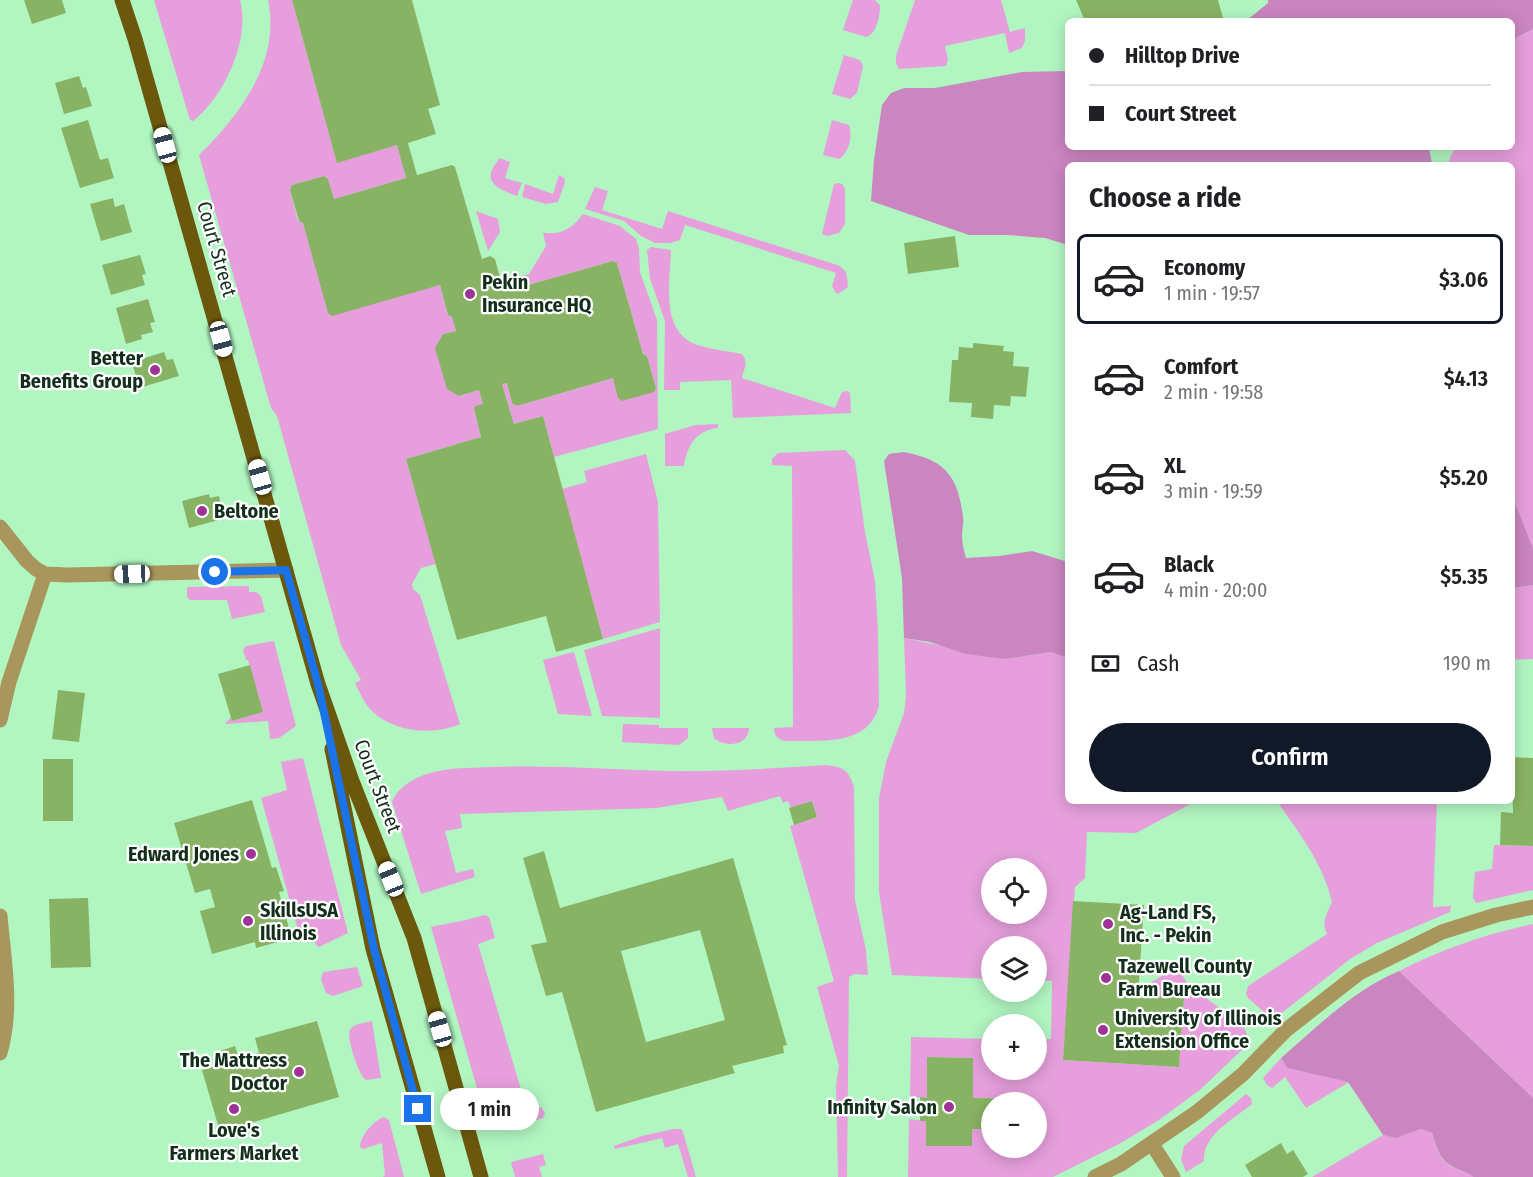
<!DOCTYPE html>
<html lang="en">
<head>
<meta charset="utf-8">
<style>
	body { margin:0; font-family:"Fira Sans Condensed",sans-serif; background:#f6f6f6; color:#202124; height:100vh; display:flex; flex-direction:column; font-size:22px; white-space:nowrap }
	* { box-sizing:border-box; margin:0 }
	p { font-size:20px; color:#757577 }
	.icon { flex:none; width:33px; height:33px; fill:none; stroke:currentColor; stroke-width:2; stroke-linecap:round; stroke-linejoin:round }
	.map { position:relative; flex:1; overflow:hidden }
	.drawer { position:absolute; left:1065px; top:162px; width:450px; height:642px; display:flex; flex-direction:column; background:#fff; border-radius:9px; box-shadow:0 3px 15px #0003 }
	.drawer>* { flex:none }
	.guide { position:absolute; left:1065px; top:18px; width:450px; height:132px; border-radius:9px; box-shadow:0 3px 15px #0003; display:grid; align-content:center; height:132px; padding:0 24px; background:#fff }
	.fabs { position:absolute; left:981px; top:858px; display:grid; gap:12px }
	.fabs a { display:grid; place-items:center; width:66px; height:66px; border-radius:50%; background:#fff; box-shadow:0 3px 15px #0003; font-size:30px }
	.end { position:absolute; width:27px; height:27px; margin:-14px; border:8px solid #1a73e8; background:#fff; box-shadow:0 0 0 3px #fff }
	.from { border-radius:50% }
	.bubble { position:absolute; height:42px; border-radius:21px; background:#fff; box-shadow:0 3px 15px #0003; font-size:20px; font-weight:600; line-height:42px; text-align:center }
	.car { position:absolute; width:18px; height:36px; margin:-18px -9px; border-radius:8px; box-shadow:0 0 4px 2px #0007; background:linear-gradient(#fff 24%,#345 0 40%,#fff 0 76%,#345 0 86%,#fff 0) }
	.guide b { display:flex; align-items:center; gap:21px; height:57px; font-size:22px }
	.guide b+b { border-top:2px solid #e0e0e0 }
	.guide i { width:15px; height:15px; background:#202124 }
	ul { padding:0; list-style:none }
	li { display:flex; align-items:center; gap:18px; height:90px; margin:0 12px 9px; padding:0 12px; border:3px solid transparent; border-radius:9px }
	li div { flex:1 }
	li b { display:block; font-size:22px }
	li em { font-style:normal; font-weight:600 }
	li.selected { border-color:#111827 }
	li>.icon { width:54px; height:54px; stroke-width:1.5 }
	h2 { padding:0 24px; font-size:27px; line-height:72px }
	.pay { display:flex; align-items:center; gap:15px; height:66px; padding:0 24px; font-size:22px }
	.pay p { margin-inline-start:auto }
	.action { display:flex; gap:12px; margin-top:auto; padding:12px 24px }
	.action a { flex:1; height:69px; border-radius:36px; background:#111827; color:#fff; font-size:24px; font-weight:600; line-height:69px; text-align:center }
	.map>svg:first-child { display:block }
	.green { fill:#e69fdc; fill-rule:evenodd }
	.forest { fill:#cb85c1 }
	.building { fill:#89b364; fill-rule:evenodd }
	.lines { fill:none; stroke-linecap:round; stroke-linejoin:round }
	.minor { stroke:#a9965d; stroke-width:15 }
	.primary { stroke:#6c580d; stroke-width:15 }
	.route { stroke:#1a73e8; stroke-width:8 }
	.poi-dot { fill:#9e3395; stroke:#fff; stroke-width:2 }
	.labels { text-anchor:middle; stroke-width:4.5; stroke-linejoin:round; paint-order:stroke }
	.street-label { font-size:20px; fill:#132f1c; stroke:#fff }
	.poi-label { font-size:20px; font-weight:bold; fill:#132f1c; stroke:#fff; text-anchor:start }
</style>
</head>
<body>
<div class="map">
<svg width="1533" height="1177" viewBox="0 0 1533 1177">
	<rect width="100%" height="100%" fill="#b1f6c1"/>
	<!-- green -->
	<path class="green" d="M154 0H240C251 39 224 97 193 121L190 120Z
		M268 0H292L337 162 397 145 406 178 334 199 328 179 324 176 292 185 290 190 298 221 303 223 329 313 440 285 448 315 452 317 456 331 443 334 436 348 460 396 479 390 483 404 475 406 474 410 481 437 406 459 436 564 421 568 412 584 413 589 420 595 460 724C433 736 393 732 372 711 364 703 360 693 355 683L361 680 341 645 277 416 271 408 199 155C240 115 281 61 268 0Z
		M853 0H875L880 5C880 16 877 34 866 37L843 30Z
		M915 0H1001L1010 32 1025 28V41L1022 48 1009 53 1005 33 945 46 948 59 946 66 899 69 896 63V56Z
		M1533 29V548L1512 495V165H1448L1451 155 1456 147H1512V96C1515 86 1512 53 1512 40Z
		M844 55 860 60 863 66 857 93 850 99 832 94Z
		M832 120 849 125C853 136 849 153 839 159L823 155Z
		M500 158 510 162 505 178 522 183 517 196C495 188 480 181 500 158Z
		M559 175 564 178 565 182 558 202 546 204 522 197 525 184 553 194Z
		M838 183 842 184 845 189V224L839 233 827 236 822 234 834 184Z
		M595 187 608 191 602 210 662 229 668 211 837 265C848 270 847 276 848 287L838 294 835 292 832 286 836 273 685 225 680 240 671 243H655L641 236 624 221 585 209Z
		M476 211 498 219 500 232 488 251Z
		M583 214 620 226 636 239 639 249 640 272 657 320 658 429 554 457 543 416 514 424 502 384 507 383 512 403 517 406 613 378 656 388 647 356 643 354 617 263 613 261 504 292 501 281 529 274 546 246 543 233C561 235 572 229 583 214Z
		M651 247 671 250C670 283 659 335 701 346 714 350 728 351 742 354 749 363 744 368 742 378L835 408 842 392 847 391 850 393 851 413 733 418 731 380 680 382V390H664L665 321 650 279 647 250Z
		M718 424V428C696 430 687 446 684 466H665V434L695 425Z
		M845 450 855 461 865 532 875 581 878 632 879 706C868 748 817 740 784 741 777 738 774 736 774 728L793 727 792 466 772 465V459L778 453Z
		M646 454 658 502 660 622 603 639 562 489 587 482 584 471Z
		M1533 585V659L1512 660 1514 588Z
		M249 586V592H256L261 596 265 612 232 619 227 600H190L187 597V587Z
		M660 628V718L602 716 584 650Z
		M904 638 1006 659 1050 652 1068 658V801H1196L1136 833 1087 832 1085 878 1075 887 1063 1060 1179 1067 1184 998 1155 996 1150 989V983L1177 967 1193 992 1197 989C1210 1007 1251 1019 1248 1044L1201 1089 1159 1120 1119 1144 1053 1177H908L909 1119 926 1121V1146H972V1129H991L992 1148H1036V1102H1029V1099L973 1098V1058L928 1057 927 1098 910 1097 911 1037 991 1039 992 1070H1036L1037 1040 1051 1039 1052 981 1037 980 1036 946H992L991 979 892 975 879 892V798L886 762 904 713 906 696ZM992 868H1036V914H992Z
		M274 641 296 726 279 738 270 739 268 721 225 724 231 717 232 721 263 712 248 660H246L243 650 246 646Z
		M574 652 592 716 558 714 543 660Z
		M623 724 659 725V728H688V738L679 745 622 742Z
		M712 728H749C749 746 725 748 714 738Z
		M303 758 348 933 319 947 316 945 310 927 298 930 261 798 287 790 281 762Z
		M827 765C844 767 849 771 854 787L855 900 866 950 868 975 854 974 849 977 847 1177H838L836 1085 839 1066 817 987 834 981 790 826 817 817 812 801 791 808 788 801 783 803 780 796 728 811 722 797 657 808 460 814 462 828 445 831 456 873 473 869 475 877 421 894 392 802C399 784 421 774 439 771 457 767 476 768 494 767 552 765 609 769 667 771 720 772 774 768 827 765Z
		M1277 801H1437L1433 907 1451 906 1450 912 1377 943 1350 959 1273 1020 1248 998 1246 994 1248 986 1327 934C1321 922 1327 914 1332 902 1322 861 1300 835 1277 801Z
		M1494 845 1533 846V890L1476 903 1473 897 1475 872 1492 869Z
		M484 915 489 917 495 938 478 944 527 1110 541 1107 545 1113 543 1118 503 1129 500 1121 484 1113 431 927C449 923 466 921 484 915Z
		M1533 924V1098L1399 971C1442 949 1486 934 1533 924Z
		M357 967 363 986 333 996 326 993 321 979 323 972Z
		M372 1021 381 1078 366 1080C359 1076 346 1038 350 1030 353 1023 366 1023 372 1021Z
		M1281 1058 1287 1068 1349 1082 1306 1108 1285 1077 1272 1088 1267 1085 1263 1078Z
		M1246 1094 1251 1098 1252 1104C1235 1118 1202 1135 1204 1161L1186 1172 1181 1159 1184 1146Z
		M384 1117 389 1120 404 1177H383L385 1175 382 1143 363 1149 360 1147C360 1136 374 1120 384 1117Z
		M673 1129H681L683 1132 696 1177H688L678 1144 665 1148 662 1138 615 1149 614 1146 642 1136Z
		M1421 1129 1432 1133C1439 1161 1445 1165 1470 1174L1473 1177H1312L1383 1135 1396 1138Z
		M543 1154 546 1165 539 1167 542 1177H515L511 1162Z"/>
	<!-- forest -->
	<path class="forest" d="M1268 0H1533V29L1512 40V21H1246L1268 3Z
		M1068 71V147H1429L1432 165H1068V245L1045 238 1007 235H969L871 201 874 160 882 105 891 93 904 88H935L1022 72Z
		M903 452C944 459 958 475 963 517 964 523 962 529 962 535 962 543 964 551 966 558L999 556 1032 551 1068 562V658L1050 652 1006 659 966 654 930 642 904 638 902 578 884 461 889 454Z
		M1512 495 1533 548V585L1514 588 1512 614Z
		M1399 971 1533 1098V1177H1473L1470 1174C1444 1164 1440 1161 1432 1133L1421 1129 1396 1138 1383 1135 1348 1082 1287 1068 1281 1058C1318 1026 1354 990 1399 971Z"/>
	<!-- building -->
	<path class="building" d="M24 0H62L66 13 32 24Z
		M292 0H412L440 105 428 109 436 134 408 143 417 175 452 165 455 167 482 259 490 256 495 259 504 292 613 261 617 263 643 354 647 356 656 388 654 392 622 401 618 398 613 378 517 406 512 403 507 383 502 384 514 424 543 416 603 639 556 652 546 616 457 640 406 459 481 437 474 409 475 406 483 404 479 390 459 396 447 389 435 348 443 334 456 331 452 317 448 315 440 285 332 316 328 313 303 223 299 221 290 190 292 185 324 176 328 179 334 199 406 178 397 145 337 163Z
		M1076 0H1218L1224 21H1085Z
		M79 76 83 88 86 87 92 106 64 114 55 83Z
		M88 120 100 160 108 158 114 178 80 188 61 128Z
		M113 198 115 207 124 204 132 232 101 241 90 204Z
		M955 236 959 267 908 274 904 243Z
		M140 255 146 274 142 275 145 285 111 295 102 265Z
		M148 299 155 322 150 323 153 332 141 335 142 339 126 344 116 308Z
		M973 343 1004 346 1003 351 1014 352 1013 366 1029 367 1026 397 1011 396 1010 406 994 405 993 419 971 417 972 403 949 402 952 360H958L959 347 973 348Z
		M164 352 167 360 173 359 179 376 139 388 132 362Z
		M209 494 210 498 219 496 222 510 216 511 219 520 189 528 182 501Z
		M250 665 263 712 232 721 218 674Z
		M58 690 85 693 79 742 52 739Z
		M1512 757 1533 758V846L1500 845 1501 812 1513 813Z
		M43 759H73V821H43Z
		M252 800 272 868 276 867 284 891 279 892 290 932 277 936 278 942 256 948 255 942 212 954 200 911 215 907 210 889 195 893 174 823Z
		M812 801 817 817 794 825 789 808Z
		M544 851 560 908 733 858 787 1045 783 1046 784 1053 732 1066 735 1073 596 1112 562 992 546 996 531 945 547 942 523 858ZM700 930 725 1020 646 1042 621 951Z
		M88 898 91 967 51 968 49 899Z
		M1073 901 1144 905 1138 995 1184 997 1179 1067 1063 1060Z
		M317 1021 339 1097 220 1132 202 1070 223 1064 220 1051 235 1046 239 1059 259 1053 255 1038Z
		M927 1057 973 1058V1098L1029 1099V1102H992V1129H972V1146H926V1121H920V1097L927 1098Z
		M1281 1143 1287 1154 1293 1150 1308 1174 1303 1177H1252L1245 1165Z"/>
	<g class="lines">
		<!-- minor -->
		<path class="minor" d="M0 527 27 561 36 569 45 574 68 575 286 570
			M0 720 9 682 45 574
			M0 916C4 961 13 1008 0 1053
			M1152 1144 1173 1177
			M1095 1177 1121 1164 1197 1112 1243 1074 1286 1030 1359 973 1442 932 1496 915 1533 907"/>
		<!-- primary -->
		<path class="primary" d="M122 0 135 39 318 684 352 781 414 938 481 1177
			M332 749 373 949 438 1177"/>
	</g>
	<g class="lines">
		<!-- route -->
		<path class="route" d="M215 572 286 570 318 684 374 949 418 1109"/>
	</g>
	<!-- markers -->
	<g class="poi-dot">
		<circle cx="470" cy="294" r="6"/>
		<circle cx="155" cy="370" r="6"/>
		<circle cx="202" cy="511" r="6"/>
		<circle cx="251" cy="854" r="6"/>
		<circle cx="248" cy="921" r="6"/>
		<circle cx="1108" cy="924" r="6"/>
		<circle cx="1106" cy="978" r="6"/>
		<circle cx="1103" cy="1030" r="6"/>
		<circle cx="299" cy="1072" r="6"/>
		<circle cx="949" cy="1107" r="6"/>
		<circle cx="234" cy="1109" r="6"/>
	</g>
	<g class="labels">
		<!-- street labels -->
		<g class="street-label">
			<text transform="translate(217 249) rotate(74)" y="7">Court Street</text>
			<text transform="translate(378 786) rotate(69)" y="7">Court Street</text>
		</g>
		<!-- poi labels -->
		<g class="poi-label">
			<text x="482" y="289">Pekin<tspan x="482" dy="23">Insurance HQ</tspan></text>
			<text x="143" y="365" text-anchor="end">Better<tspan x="143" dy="23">Benefits Group</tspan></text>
			<text x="214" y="518">Beltone</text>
			<text x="239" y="861" text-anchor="end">Edward Jones</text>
			<text x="260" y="917">SkillsUSA<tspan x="260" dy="23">Illinois</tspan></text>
			<text x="1120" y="919">Ag-Land FS,<tspan x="1120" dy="23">Inc. - Pekin</tspan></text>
			<text x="1118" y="973">Tazewell County<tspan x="1118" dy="23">Farm Bureau</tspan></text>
			<text x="1115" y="1025">University of Illinois<tspan x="1115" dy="23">Extension Office</tspan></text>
			<text x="287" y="1067" text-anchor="end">The Mattress<tspan x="287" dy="23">Doctor</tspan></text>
			<text x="937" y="1114" text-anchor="end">Infinity Salon</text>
			<text x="234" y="1137" text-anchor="middle">Love's<tspan x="234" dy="23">Farmers Market</tspan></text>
		</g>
	</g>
</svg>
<div class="fabs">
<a><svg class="icon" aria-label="locate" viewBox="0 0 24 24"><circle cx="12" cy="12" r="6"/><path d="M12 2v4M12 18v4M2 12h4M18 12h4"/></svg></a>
<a><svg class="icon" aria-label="layers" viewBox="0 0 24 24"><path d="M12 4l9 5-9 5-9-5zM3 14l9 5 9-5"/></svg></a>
<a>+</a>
<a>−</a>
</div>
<i class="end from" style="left:215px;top:572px"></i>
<i class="end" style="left:418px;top:1109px"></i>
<div class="bubble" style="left:440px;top:1088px;width:99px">1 min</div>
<i class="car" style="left:165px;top:145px;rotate:345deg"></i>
<i class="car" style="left:221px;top:339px;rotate:165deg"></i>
<i class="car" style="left:260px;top:477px;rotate:344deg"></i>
<i class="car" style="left:132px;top:574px;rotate:268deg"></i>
<i class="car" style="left:391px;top:879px;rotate:338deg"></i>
<i class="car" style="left:440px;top:1029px;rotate:344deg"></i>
<div class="guide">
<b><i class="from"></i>Hilltop Drive</b>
<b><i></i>Court Street</b>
</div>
<section class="drawer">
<h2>Choose a ride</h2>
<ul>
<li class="selected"><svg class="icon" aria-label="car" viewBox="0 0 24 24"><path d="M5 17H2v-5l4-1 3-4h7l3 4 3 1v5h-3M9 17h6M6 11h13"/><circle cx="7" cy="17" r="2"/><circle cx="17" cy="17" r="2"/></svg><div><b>Economy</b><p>1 min · 19:57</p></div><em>$3.06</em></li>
<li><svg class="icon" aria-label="car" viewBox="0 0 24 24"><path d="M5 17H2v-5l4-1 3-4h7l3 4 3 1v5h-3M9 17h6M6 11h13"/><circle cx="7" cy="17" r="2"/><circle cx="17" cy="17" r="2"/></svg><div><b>Comfort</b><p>2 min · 19:58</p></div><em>$4.13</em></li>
<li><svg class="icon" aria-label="car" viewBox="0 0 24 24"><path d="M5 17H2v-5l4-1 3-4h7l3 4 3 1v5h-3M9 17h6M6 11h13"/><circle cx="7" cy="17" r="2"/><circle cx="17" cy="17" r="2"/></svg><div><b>XL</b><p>3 min · 19:59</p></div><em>$5.20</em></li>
<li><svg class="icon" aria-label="car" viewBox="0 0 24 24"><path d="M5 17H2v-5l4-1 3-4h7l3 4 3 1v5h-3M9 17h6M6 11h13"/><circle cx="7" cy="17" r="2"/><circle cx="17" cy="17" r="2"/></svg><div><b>Black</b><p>4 min · 20:00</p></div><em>$5.35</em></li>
</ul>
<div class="pay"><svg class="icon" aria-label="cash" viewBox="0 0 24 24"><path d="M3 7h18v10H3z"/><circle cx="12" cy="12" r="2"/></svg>Cash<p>190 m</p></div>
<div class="action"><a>Confirm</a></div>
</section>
</div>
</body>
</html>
